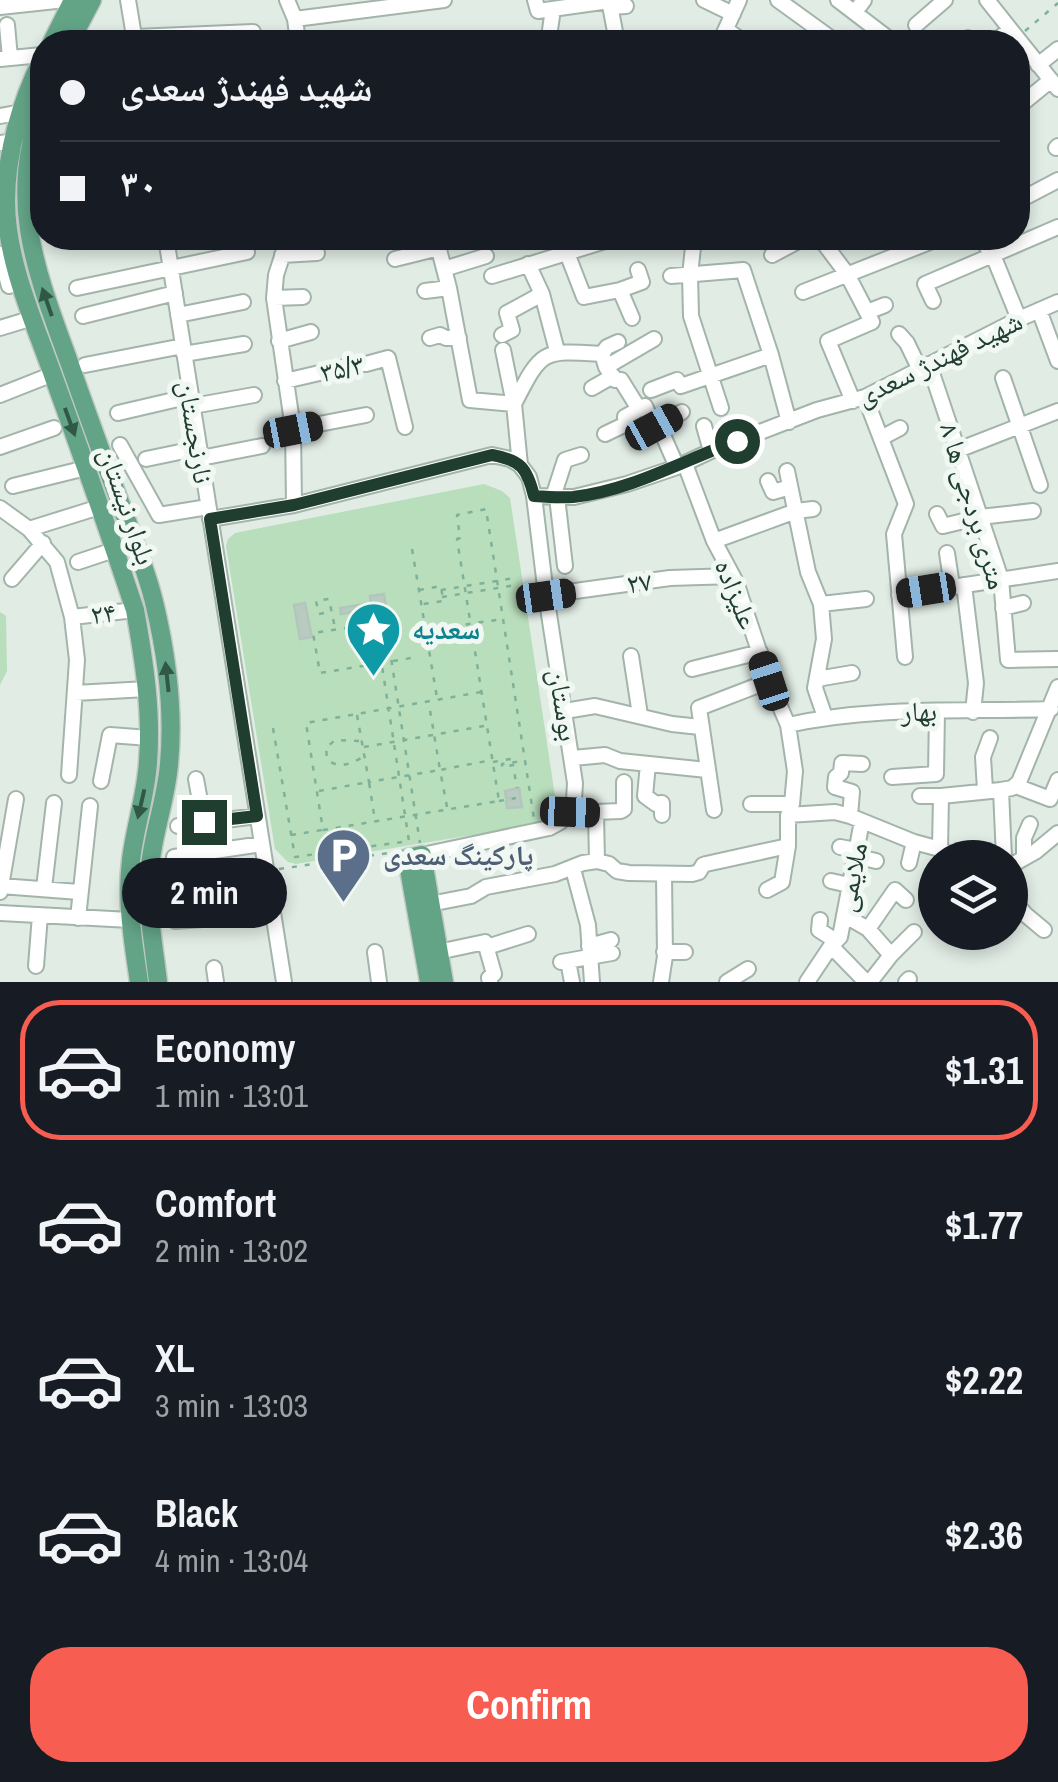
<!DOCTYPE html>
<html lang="en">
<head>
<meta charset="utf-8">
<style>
	body { margin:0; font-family:"Archivo Narrow","Noto Naskh Arabic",sans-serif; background:#242831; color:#f1f3f6; height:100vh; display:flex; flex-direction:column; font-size:38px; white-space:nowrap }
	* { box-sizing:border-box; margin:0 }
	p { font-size:32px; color:#9ea1a6 }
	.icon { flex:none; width:55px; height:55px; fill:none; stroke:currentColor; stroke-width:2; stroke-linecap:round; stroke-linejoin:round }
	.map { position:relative; height:982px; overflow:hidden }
	.panel { display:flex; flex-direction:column; background:#171b24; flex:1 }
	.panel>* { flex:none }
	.guide { position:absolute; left:30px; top:30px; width:1000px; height:220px; border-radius:40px; box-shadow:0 5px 15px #0003; display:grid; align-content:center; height:220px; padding:0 30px; background:#171b24 }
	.tools { position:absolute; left:918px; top:840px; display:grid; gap:20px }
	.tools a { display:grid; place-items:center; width:110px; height:110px; border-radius:50%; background:#171b24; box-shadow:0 5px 15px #0003; font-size:50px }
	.end { position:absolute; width:45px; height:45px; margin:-22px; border:12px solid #203e30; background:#fff; box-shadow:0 0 0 5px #fff }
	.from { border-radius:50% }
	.bubble { position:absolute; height:70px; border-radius:35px; background:#171b24; box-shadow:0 5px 15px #0003; font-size:32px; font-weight:700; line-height:70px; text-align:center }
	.car { position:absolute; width:30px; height:60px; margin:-30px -15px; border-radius:12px; box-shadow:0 0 8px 2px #0007; background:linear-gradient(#222 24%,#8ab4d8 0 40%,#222 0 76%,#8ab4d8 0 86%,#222 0) }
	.guide b { display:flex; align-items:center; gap:35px; height:95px; font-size:38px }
	.guide b+b { border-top:2px solid #363941 }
	.guide i { width:25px; height:25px; background:#f1f3f6 }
	ul { padding:18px 0 0; list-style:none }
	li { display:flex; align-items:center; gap:30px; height:140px; margin:0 20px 15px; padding:0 10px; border:5px solid transparent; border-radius:40px }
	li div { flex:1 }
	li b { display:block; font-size:38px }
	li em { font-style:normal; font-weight:700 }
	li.selected { border-color:#f85d52 }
	li>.icon { width:90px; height:90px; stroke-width:1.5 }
	.action { display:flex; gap:20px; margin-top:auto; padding:20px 30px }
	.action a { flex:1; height:115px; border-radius:40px; background:#f85d52; color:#fff; font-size:40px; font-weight:700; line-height:115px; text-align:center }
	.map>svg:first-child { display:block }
	.green { fill:#b8debc }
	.building { fill:#b9cac0; stroke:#b3c6bb; stroke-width:2.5 }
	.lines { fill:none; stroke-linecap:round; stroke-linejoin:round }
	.minor-casing { stroke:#a3b4ab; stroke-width:18 }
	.major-casing { stroke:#c1c9c5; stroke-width:21 }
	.path { stroke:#7fb199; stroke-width:2.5; stroke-dasharray:5 8; stroke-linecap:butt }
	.minor { stroke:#fff; stroke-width:14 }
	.major { stroke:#63a487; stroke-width:18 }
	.oneway { fill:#315846 }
	.route { stroke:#203e30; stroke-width:12 }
	.labels { text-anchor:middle; stroke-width:10; stroke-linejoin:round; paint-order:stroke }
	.street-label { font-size:28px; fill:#203e30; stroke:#f1f8f4 }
	.culture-label { font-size:28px; font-weight:bold; fill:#0d838f; stroke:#f1f8f4; text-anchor:start }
	.service-label { font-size:28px; font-weight:bold; fill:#4e5e75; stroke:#f1f8f4; text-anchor:start }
</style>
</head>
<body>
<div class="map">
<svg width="1058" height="982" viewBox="0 0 1058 982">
	<rect width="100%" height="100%" fill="#e1ece5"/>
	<!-- green -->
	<path class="green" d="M484 484 502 491 510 498 555 796C555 810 550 817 539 824L296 864 288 862 275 849 226 546 228 539 235 533Z
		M0 612 6 616 7 671 0 685Z"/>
	<!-- building -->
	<path class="building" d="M384 594 388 619 374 621 372 609 341 614 340 608 371 603 370 596Z
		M305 603 312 637 300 639 294 605Z
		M519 788 522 807 507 808 506 801 516 798H506L505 791Z"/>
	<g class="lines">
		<defs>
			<path id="minor" d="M128 0 135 42
				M287 0 295 19 298 42
				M535 0 538 11 609 1
				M609 0 617 42
				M704 0 733 14
				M778 0 836 42
				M838 0 893 42
				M987 0 1058 89
				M0 7 65 0
				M610 7 626 6
				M855 12 864 0
				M295 19 444 0
				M7 25 10 58
				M916 25 945 0
				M550 30 553 9
				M727 30 744 42
				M135 37 253 32
				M968 38 972 42
				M720 42 739 0
				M995 42 1010 29
				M0 59 42 55
				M1038 65 1058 49
				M1018 107 1051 80
				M0 116 22 112
				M0 143 15 141 32 143
				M1056 148 1058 146
				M1018 201 1058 180
				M166 238 284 982
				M288 238 276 275 274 298 293 429 294 505
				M436 238 449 288 470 400 514 404C542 349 542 350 602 354L606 367 615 380H621L639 409
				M694 238 690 275 691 316 721 408
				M820 238 847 274 872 322 828 341 853 401
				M980 238 993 255 1019 319
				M567 253 584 297 620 290 642 282 638 270
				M0 254 9 286
				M282 255 317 253
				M772 255 804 238
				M395 259 439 248
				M528 264 542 294 557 351
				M444 269 486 256
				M492 276 615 238
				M671 276 743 270 771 355 789 422
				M77 288 247 252
				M620 290 632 318
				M425 291 449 288
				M803 292 940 238
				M274 298 303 297
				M933 301 925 284 1058 227
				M1039 310 1058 361
				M867 312 885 305
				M178 315 243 302
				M83 316 175 293
				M0 328 33 318
				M899 334 907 343 920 370
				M502 335 512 330 507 313 542 294
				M430 338 440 335 446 338H459
				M279 341 311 332
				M503 350 514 404 520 465
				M184 354 244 344
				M602 354 607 347 618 342
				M929 364 1001 579 1008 660 1058 659
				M85 365 183 346
				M606 367 654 339
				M1003 378 1040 485
				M285 381 358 364H366L388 358 405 427
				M592 388 613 376
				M651 390 677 380 681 386 771 355
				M0 395 53 374
				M865 397 906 504 894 534 905 657
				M193 406 254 395
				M118 413 191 396
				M704 426 711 451
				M654 427 682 412
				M293 429 366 415
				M605 434 626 424 625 417 645 406 654 427 662 433 677 467
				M881 438 900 428
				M120 445 159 515 208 507
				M0 447 54 428
				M958 450 1058 411
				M201 458 262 446
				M146 459 199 448
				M685 464 714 541 736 582 769 681 788 725 795 771 792 804H751
				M787 471 808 572 821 604 824 639 815 688 825 717
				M768 481 773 492 790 487
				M13 486 86 468
				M534 496 574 497 627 484 677 467 711 451 817 410 865 397 1019 319 1058 302
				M553 497 565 460 581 455
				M557 497 565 566
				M0 508 29 529 57 562 72 617 77 660 69 775
				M937 514 943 526 980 517 1033 511
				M210 519 294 505 492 455 510 459 520 465 529 477 534 496 546 595 575 783 574 800 570 813 560 822 549 828 422 855
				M29 529 93 509
				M714 541 796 511 813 509
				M947 553 952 586
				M78 562 114 550
				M12 579 43 543
				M964 585 976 683 973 712
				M546 595 670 578 733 576
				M899 595 1058 571
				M821 604 866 599
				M1003 608 1023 603
				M72 617 135 610
				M631 656 640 715
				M692 669 760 652
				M817 679 852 673
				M75 693 147 689
				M565 711 595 706 672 724 700 727
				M788 725C874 706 963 712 1051 709
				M573 758 605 755 620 761 707 770
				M648 764 645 796 656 804 662 803V815
				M892 777 936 774 937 711
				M196 779 204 823
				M101 781 110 735 149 738
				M1016 786 1050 799 1058 780
				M985 790 983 757 990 738
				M920 796H941L1001 790
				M714 810 699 708 769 681
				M570 813 621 811 624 809V782
				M596 814 597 861
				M850 816 852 792 835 787 836 777 841 773 842 763 862 764
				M178 826 257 816
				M840 847 856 850
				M940 849 941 796
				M855 856 876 861
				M174 857 262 844
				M1004 858 1001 790 1012 788 1019 782 1058 687
				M1024 858V838L1030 824
				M909 863 914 842
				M1010 866 1035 852 1058 833
				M573 869 588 925 592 982
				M934 872 935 869
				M831 881 849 885
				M1 886 79 892
				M44 888 54 803
				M767 890 782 882 788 846V815L835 812 850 816 914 842 940 849 956 858
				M0 892 16 799
				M1010 896 1026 915 1044 930
				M430 904 471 896 486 887 555 874 583 863 597 861 609 864 617 871 629 873 692 874 699 872 703 865 706 864 788 846
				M0 913 130 920
				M844 915 868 929 891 955
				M78 918 90 806
				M820 920 819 930 836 941
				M175 921 273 914
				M868 929 895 890 906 900
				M589 946 611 940
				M831 946 866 982
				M487 947 528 934
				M375 952 379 982
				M438 952 485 942 494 974 489 978 490 982
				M664 952H685
				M568 961 572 982
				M561 962 612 953
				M36 966 40 915
				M214 968 216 982
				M661 982 665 956 664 875
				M727 982 748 969
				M807 982 831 946 840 937 862 821
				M870 982 891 955 914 932
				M906 982 909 979"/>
			<path id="major" d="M52 42 73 0
				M70 42 92 0
				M42 60C21 101 6 154 6 201 6 261 34 321 54 378 82 455 109 532 135 610 144 660 152 711 148 762 146 795 135 827 131 860 126 901 133 941 139 982
				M42 105C7 201 36 271 69 362 86 410 103 458 121 505 133 538 147 571 155 606 167 657 174 712 169 764 166 802 151 838 149 876 147 911 154 947 158 982
				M429 982 407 858 422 855 444 982"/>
		</defs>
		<!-- minor casing -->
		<use href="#minor" class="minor-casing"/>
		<!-- major casing -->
		<use href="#major" class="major-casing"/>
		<!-- path -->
		<path class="path" d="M1025 31 1058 3
			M412 549 437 698
			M419 590 441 586 443 601 423 604
			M441 590 515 578
			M442 597 516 585
			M324 613 319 614 316 601 329 599 335 628
			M374 628 365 629 359 626 313 633 320 673 381 663
			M427 630 503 619
			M393 661 411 658
			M481 692 306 723 323 830 499 801 457 539 460 538 457 515 486 509 534 819
			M357 715 369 782 440 770 429 704
			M273 728 295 857 409 841 376 627 386 626 420 843
			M359 741 335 740 326 748 327 758C336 770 351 764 363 757
			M364 747 484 726
			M493 762 516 758V762L502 764V767L513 765 517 788
			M319 791 369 782 375 821
			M499 801 516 798
			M447 807 440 770 492 760
			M291 835 322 830
			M279 869 395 852"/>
		<!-- minor -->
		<use href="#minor" class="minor"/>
		<!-- major -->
		<use href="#major" class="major"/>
	</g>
	<!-- one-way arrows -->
	<defs><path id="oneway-solid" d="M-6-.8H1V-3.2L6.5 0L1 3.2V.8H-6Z" transform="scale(2.5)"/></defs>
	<g class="oneway">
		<use href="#oneway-solid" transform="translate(47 302) rotate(-109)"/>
		<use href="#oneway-solid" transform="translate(70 422) rotate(70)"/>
		<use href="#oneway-solid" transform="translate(167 677) rotate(-96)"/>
		<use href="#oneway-solid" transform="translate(141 804) rotate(103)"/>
	</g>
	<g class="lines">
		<!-- route -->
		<path class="route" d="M204 822 257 816 210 519 294 505 492 455C521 460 527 468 534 496 547 497 560 498 573 497 630 491 684 460 737 441"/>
	</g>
	<!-- icons -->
	<defs>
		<symbol id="sight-pin" viewBox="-11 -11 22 30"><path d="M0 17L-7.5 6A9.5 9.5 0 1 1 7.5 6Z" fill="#0f9aa8" stroke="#f1f8f4"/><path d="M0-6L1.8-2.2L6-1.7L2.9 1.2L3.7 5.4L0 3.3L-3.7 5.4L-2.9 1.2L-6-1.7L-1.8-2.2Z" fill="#fff"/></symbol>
		<symbol id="parking-pin" viewBox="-11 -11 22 30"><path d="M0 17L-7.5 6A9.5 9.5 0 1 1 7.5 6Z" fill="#5c6f8a" stroke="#f1f8f4"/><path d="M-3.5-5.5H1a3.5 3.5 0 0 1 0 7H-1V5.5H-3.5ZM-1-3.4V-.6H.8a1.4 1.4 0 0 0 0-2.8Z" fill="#fff"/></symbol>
	</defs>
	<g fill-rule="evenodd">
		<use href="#sight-pin" x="342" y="598" width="63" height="86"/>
		<use href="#parking-pin" x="312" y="824" width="63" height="86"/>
	</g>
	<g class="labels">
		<!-- street labels -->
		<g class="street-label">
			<text transform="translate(939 358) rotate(-26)" y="10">شهید فهندژ سعدی</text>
			<text transform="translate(342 368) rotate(-12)" y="10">۳۵/۳</text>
			<text transform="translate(196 432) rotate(81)" y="10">نارنجستان</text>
			<text transform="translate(128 506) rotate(71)" y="10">بلوار نیستان</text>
			<text transform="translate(974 506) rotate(73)" y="10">۸ متری بردجی ها</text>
			<text transform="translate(639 582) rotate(-8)" y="10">۲۷</text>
			<text transform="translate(737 594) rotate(68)" y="10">علیزاده</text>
			<text transform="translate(103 613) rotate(-7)" y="10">۲۴</text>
			<text transform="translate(564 705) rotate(81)" y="10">بوستان</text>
			<text transform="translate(919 711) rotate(-1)" y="10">بهار</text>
			<text transform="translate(851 877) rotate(-79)" y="10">ملایمی</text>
		</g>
		<!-- culture labels -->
		<g class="culture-label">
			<text x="412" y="639">سعدیه</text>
		</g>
		<!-- service labels -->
		<g class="service-label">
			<text x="383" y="865">پارکینگ سعدی</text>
		</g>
	</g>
</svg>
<div class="tools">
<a><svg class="icon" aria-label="layers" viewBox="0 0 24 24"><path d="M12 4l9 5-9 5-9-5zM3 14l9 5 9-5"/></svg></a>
</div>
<i class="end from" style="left:737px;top:441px"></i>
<i class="end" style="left:204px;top:822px"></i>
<div class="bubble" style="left:122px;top:858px;width:165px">2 min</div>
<i class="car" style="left:654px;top:427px;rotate:61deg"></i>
<i class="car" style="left:293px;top:430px;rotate:79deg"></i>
<i class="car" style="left:926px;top:590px;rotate:261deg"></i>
<i class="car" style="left:546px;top:596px;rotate:82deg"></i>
<i class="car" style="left:769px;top:681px;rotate:342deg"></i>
<i class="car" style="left:570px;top:812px;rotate:92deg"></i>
<div class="guide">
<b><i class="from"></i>شهید فهندژ سعدی</b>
<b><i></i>۳۰</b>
</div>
</div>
<section class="panel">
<ul>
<li class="selected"><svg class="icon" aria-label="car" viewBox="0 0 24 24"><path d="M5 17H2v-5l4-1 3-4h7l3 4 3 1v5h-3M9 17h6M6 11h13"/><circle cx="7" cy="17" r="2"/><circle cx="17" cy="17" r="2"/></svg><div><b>Economy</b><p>1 min · 13:01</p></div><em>$1.31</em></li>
<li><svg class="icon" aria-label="car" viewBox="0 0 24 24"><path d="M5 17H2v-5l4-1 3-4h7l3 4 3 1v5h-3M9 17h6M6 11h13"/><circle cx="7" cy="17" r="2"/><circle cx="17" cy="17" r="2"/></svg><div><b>Comfort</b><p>2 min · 13:02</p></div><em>$1.77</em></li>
<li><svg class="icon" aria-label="car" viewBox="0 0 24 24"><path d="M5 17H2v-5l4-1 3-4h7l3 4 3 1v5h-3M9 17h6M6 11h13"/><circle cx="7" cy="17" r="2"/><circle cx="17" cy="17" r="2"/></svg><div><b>XL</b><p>3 min · 13:03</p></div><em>$2.22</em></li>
<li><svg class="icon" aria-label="car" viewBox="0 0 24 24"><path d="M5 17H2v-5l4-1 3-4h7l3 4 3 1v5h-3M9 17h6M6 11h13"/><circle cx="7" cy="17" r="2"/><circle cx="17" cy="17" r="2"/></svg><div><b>Black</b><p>4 min · 13:04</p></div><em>$2.36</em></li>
</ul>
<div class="action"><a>Confirm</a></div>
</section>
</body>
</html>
